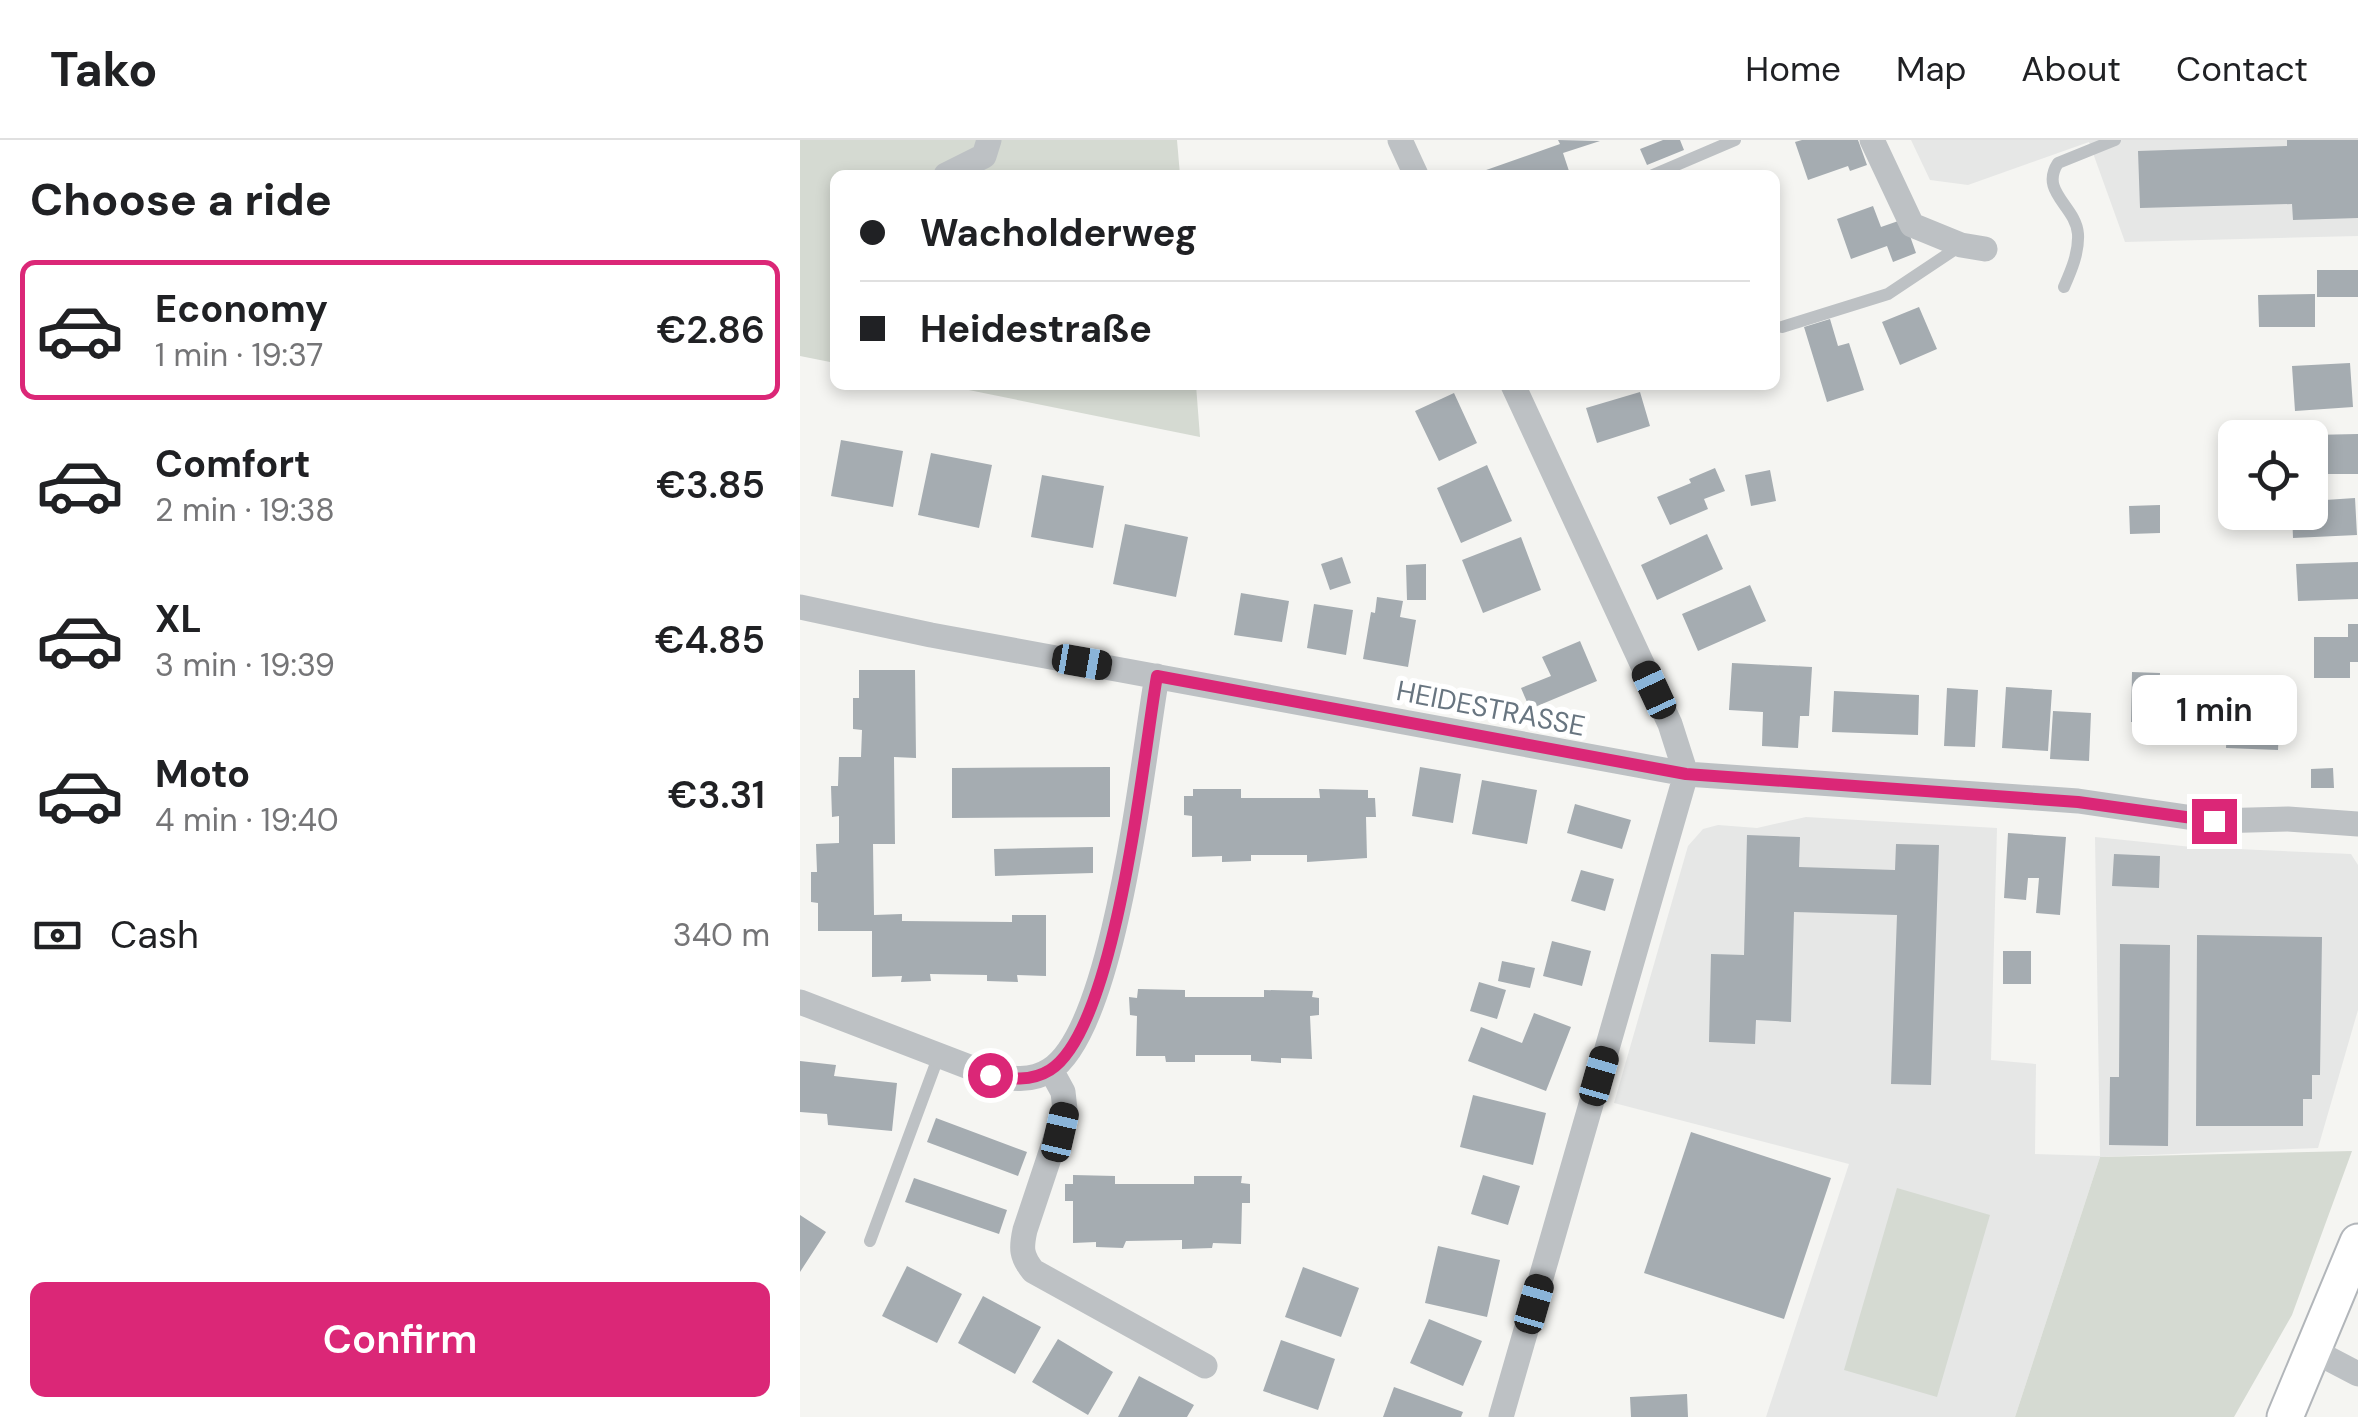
<!DOCTYPE html>
<html lang="en">
<head>
<meta charset="utf-8">
<style>
	body { margin:0; font-family:"DM Sans",sans-serif; background:#f6f6f6; color:#202124; height:100vh; display:flex; flex-direction:column; font-size:38px; white-space:nowrap }
	* { box-sizing:border-box; margin:0 }
	p { font-size:32px; color:#757577 }
	.icon { flex:none; width:55px; height:55px; fill:none; stroke:currentColor; stroke-width:2; stroke-linecap:round; stroke-linejoin:round }
	.map { position:relative; flex:1; overflow:hidden }
	.side { display:flex; flex-direction:column; background:#fff; width:800px }
	.side>* { flex:none }
	.hud { position:absolute; left:30px; top:30px; width:950px; height:220px; border-radius:15px; box-shadow:0 5px 15px #0003; display:grid; align-content:center; height:220px; padding:0 30px; background:#fff }
	.fabs { position:absolute; left:1418px; top:280px; display:grid; gap:20px }
	.fabs a { display:grid; place-items:center; width:110px; height:110px; border-radius:15px; background:#fff; box-shadow:0 5px 15px #0003; font-size:50px }
	.end { position:absolute; width:45px; height:45px; margin:-22px; border:12px solid #db2777; background:#fff; box-shadow:0 0 0 5px #fff }
	.from { border-radius:50% }
	.bubble { position:absolute; height:70px; border-radius:15px; background:#fff; box-shadow:0 5px 15px #0003; font-size:32px; font-weight:600; line-height:70px; text-align:center }
	.car { position:absolute; width:30px; height:60px; margin:-30px -15px; border-radius:12px; box-shadow:0 0 8px 2px #0007; background:linear-gradient(#222 24%,#8ab4d8 0 40%,#222 0 76%,#8ab4d8 0 86%,#222 0) }
	.hud b { display:flex; align-items:center; gap:35px; height:95px; font-size:38px }
	.hud b+b { border-top:2px solid #e0e0e0 }
	.hud i { width:25px; height:25px; background:#202124 }
	ul { padding:0; list-style:none }
	li { display:flex; align-items:center; gap:30px; height:140px; margin:0 20px 15px; padding:0 10px; border:5px solid transparent; border-radius:15px }
	li div { flex:1 }
	li b { display:block; font-size:38px }
	li em { font-style:normal; font-weight:600 }
	li.current { border-color:#db2777 }
	li>.icon { width:90px; height:90px; stroke-width:1.5 }
	h2 { padding:0 30px; font-size:45px; line-height:120px }
	.pay { display:flex; align-items:center; gap:25px; height:110px; padding:0 30px; font-size:38px }
	.pay p { margin-inline-start:auto }
	.action { display:flex; gap:20px; margin-top:auto; padding:20px 30px }
	.action a { flex:1; height:115px; border-radius:15px; background:#db2777; color:#fff; font-size:40px; font-weight:600; line-height:115px; text-align:center }
	header { display:flex; align-items:center; gap:60px; box-sizing:border-box; height:140px; padding:0 50px; background:#fff; border-bottom:2px solid #e0e0e0 }
	header strong { font-size:48px }
	nav { display:flex; gap:55px; margin-inline-start:auto; font-size:35px }
	main { display:flex; flex:1; min-height:0 }
	.map>svg:first-child { display:block }
	.built { fill:#e6e7e6 }
	.green { fill:#d5dad2 }
	.building { fill:#a5acb1 }
	.lines { fill:none; stroke-linecap:round; stroke-linejoin:round }
	.secondary-casing { stroke:#b2b6ba; stroke-width:39 }
	.lane { stroke:#bdc1c4; stroke-width:12 }
	.street { stroke:#bdc1c4; stroke-width:25 }
	.secondary { stroke:#fff; stroke-width:35 }
	.route { stroke:#db2777; stroke-width:12 }
	.labels { text-anchor:middle; stroke-width:10; stroke-linejoin:round; paint-order:stroke }
	.street-label { font-size:28px; fill:#687580; stroke:#fff }
</style>
</head>
<body>
<header>
<strong>Tako</strong>
<nav><a>Home</a><a>Map</a><a>About</a><a>Contact</a></nav>
</header>
<main>
<section class="side">
<h2>Choose a ride</h2>
<ul>
<li class="current"><svg class="icon" aria-label="car" viewBox="0 0 24 24"><path d="M5 17H2v-5l4-1 3-4h7l3 4 3 1v5h-3M9 17h6M6 11h13"/><circle cx="7" cy="17" r="2"/><circle cx="17" cy="17" r="2"/></svg><div><b>Economy</b><p>1 min · 19:37</p></div><em>€2.86</em></li>
<li><svg class="icon" aria-label="car" viewBox="0 0 24 24"><path d="M5 17H2v-5l4-1 3-4h7l3 4 3 1v5h-3M9 17h6M6 11h13"/><circle cx="7" cy="17" r="2"/><circle cx="17" cy="17" r="2"/></svg><div><b>Comfort</b><p>2 min · 19:38</p></div><em>€3.85</em></li>
<li><svg class="icon" aria-label="car" viewBox="0 0 24 24"><path d="M5 17H2v-5l4-1 3-4h7l3 4 3 1v5h-3M9 17h6M6 11h13"/><circle cx="7" cy="17" r="2"/><circle cx="17" cy="17" r="2"/></svg><div><b>XL</b><p>3 min · 19:39</p></div><em>€4.85</em></li>
<li><svg class="icon" aria-label="car" viewBox="0 0 24 24"><path d="M5 17H2v-5l4-1 3-4h7l3 4 3 1v5h-3M9 17h6M6 11h13"/><circle cx="7" cy="17" r="2"/><circle cx="17" cy="17" r="2"/></svg><div><b>Moto</b><p>4 min · 19:40</p></div><em>€3.31</em></li>
</ul>
<div class="pay"><svg class="icon" aria-label="cash" viewBox="0 0 24 24"><path d="M3 7h18v10H3z"/><circle cx="12" cy="12" r="2"/></svg>Cash<p>340 m</p></div>
<div class="action"><a>Confirm</a></div>
</section>
<div class="map">
<svg width="1558" height="1277" viewBox="0 0 1558 1277">
	<rect width="100%" height="100%" fill="#f5f5f2"/>
	<!-- built -->
	<path class="built" d="M1111 0H1558V96L1325 102 1289 2 1168 45 1130 40Z
		M1006 677 1197 688 1191 920 1236 924 1235 1014 1300 1016 1295 697 1392 707 1551 714 1558 725V870L1518 1008 1300 1017 1215 1277H966L1049 1024 814 963 888 706 903 689 918 685 957 688Z"/>
	<!-- green -->
	<path class="green" d="M0 0H377L380 35H35V223L0 216Z
		M144 245H396L400 297Z
		M1552 1011 1492 1175 1434 1277H1215L1300 1017Z
		M1097 1048 1190 1075 1137 1257 1044 1230Z"/>
	<!-- building -->
	<path class="building" d="M758 0 800 1 763 13 770 34 767 35H672L760 4Z
		M863 0H880L884 10 847 25 840 9Z
		M1002 0H1058L1067 25 1050 31 1048 26 1008 40 995 2Z
		M1487 0H1558V78L1493 80 1492 64 1340 68 1338 11 1487 6Z
		M1073 66 1081 87 1104 79 1116 113 1093 122 1087 106 1051 119 1037 79Z
		M1517 130H1558V157H1517Z
		M1515 154V187H1459L1458 155Z
		M1119 167 1137 209 1100 225 1082 182Z
		M1030 179 1038 206 1049 203 1064 250 1027 262 1004 187Z
		M1550 223 1553 267 1495 271 1492 226Z
		M840 252 850 286 797 303 786 268Z
		M654 253 677 303 639 321 615 271Z
		M1558 294V334H1512L1511 295Z
		M41 300 103 311 93 367 31 356Z
		M131 313 192 325 179 388 118 375Z
		M687 325 712 381 661 403 637 348Z
		M915 328 925 351 904 359 908 369 870 385 857 357 891 343 889 339Z
		M970 330 976 361 951 366 945 335Z
		M242 335 304 346 293 408 231 397Z
		M1555 358 1557 395 1493 398 1492 372H1510V361Z
		M1360 365V393L1330 394 1329 366Z
		M325 384 388 397 376 457 313 444Z
		M907 394 923 429 857 460 841 425Z
		M721 397 741 450 683 473 662 420Z
		M542 417 551 443 530 450 521 424Z
		M1558 422V459L1498 461 1496 424Z
		M626 424V460H607L606 425Z
		M950 445 966 481 898 511 882 474Z
		M441 453 489 461 482 502 434 495Z
		M577 457 603 461 600 477 616 480 608 527 563 519 571 472 575 473Z
		M514 464 553 470 546 515 507 508Z
		M1548 484H1558V522H1550V538H1514V497H1548Z
		M780 501 797 541 730 569 721 548 751 536 742 517Z
		M932 523 1012 527 1009 576H1000L998 608 962 606 963 572 929 570Z
		M59 530H115L116 618 94 617 95 704H73L74 775 102 774V781L212 782V775H246V836L217 835 218 842 187 841V835L130 834 131 841 101 842 102 836 72 837V791H18V763L11 762V732H17L16 704 39 703V676L32 677 31 646H38L39 617H61L62 590 53 589V558H59Z
		M1332 532 1360 533 1358 582H1331Z
		M1365 543 1402 545 1399 592 1362 590Z
		M1206 547 1252 550 1248 611 1202 608Z
		M1147 548 1178 550 1175 607 1144 606Z
		M1034 551 1119 555 1118 595 1032 592Z
		M1428 567 1480 569 1478 610 1426 608Z
		M1253 571 1291 573 1289 621 1250 619Z
		M310 627V677L152 678V628Z
		M620 627 661 634 653 683 612 676Z
		M1533 628 1534 648H1511V629Z
		M682 640 737 650 727 704 672 694Z
		M393 649H441V658H520L519 649 568 650V658H575L576 677H566L567 718 507 722V715H451V721L422 722V716L392 717V676L384 675V656H393Z
		M775 664 831 680 822 709 767 693Z
		M1208 693 1266 697 1260 775 1236 773 1239 738H1228L1226 760 1204 758Z
		M947 695 1000 697 999 727 1095 730 1096 704 1139 705 1131 945 1091 944 1097 775 994 772 991 882 956 880 955 904 909 902 911 814 944 815Z
		M293 707V733L195 736 194 709Z
		M1314 714 1360 716 1359 748 1312 746Z
		M781 730 814 739 805 771 771 761Z
		M1397 795 1522 797 1520 935H1512V959H1503V986H1396Z
		M752 801 791 811 782 846 743 836Z
		M1320 804 1370 805 1368 1006 1309 1005 1310 937H1319Z
		M1203 811H1231V844H1203Z
		M702 821 735 828 730 848 698 841Z
		M679 842 706 850 697 879 670 871Z
		M338 849 385 850V857H464V850L513 851 512 857 519 858V875L510 876 512 919 481 918V923L451 921V915H395V922H366L365 916H336L337 876 330 875 329 857 337 858Z
		M734 873 771 887 746 951 668 921 681 887 722 903Z
		M0 921 36 925 34 936 97 943 92 991 28 985 27 974 0 972Z
		M673 955 746 973 733 1025 660 1007Z
		M136 978 227 1012 218 1036 127 1002Z
		M891 992 1031 1038 984 1179 844 1133Z
		M273 1035 315 1036V1044H394V1036H442L441 1043 450 1044V1063H442L441 1104 413 1103 412 1108 382 1109V1100L326 1101 323 1108 296 1107V1102L273 1103V1061H265V1044H273Z
		M683 1035 720 1046 708 1085 671 1074Z
		M114 1038 207 1070 199 1094 105 1062Z
		M0 1075 26 1092 0 1132Z
		M638 1106 700 1120 687 1177 625 1163Z
		M107 1126 162 1154 137 1203 82 1176Z
		M503 1127 559 1148 541 1197 485 1177Z
		M183 1156 241 1187 215 1234 158 1203Z
		M629 1179 682 1201 663 1246 610 1223Z
		M258 1199 313 1232 288 1275 232 1242Z
		M481 1200 535 1219 518 1270 463 1251Z
		M339 1236 394 1265 387 1277H318Z
		M594 1247 663 1272 661 1277H583Z
		M887 1254 888 1277H831L830 1257Z"/>
	<g class="lines">
		<defs>
			<path id="secondary" d="M1485 1277 1558 1102"/>
		</defs>
		<!-- secondary casing -->
		<use href="#secondary" class="secondary-casing"/>
		<!-- lane -->
		<path class="lane" d="M853 35 935 0
			M1264 147C1271 131 1279 113 1278 94 1276 66 1239 52 1258 23L1315 0
			M982 187 1088 154 1160 106
			M70 1101 139 915"/>
		<!-- street -->
		<path class="street" d="M600 0 616 35
			M1072 0 1112 85 1161 105 1185 109
			M146 35 184 16 189 0
			M0 467 131 495 886 634 1278 661 1414 681 1488 679 1558 684
			M0 862 190 935C209 939 232 942 250 930 316 888 343 615 357 536
			M251 930 263 952 265 970 225 1090C221 1108 221 1116 233 1131L405 1226
			M1514 1211 1558 1234
			M701 1277 886 634 870 584 713 245"/>
		<!-- secondary -->
		<use href="#secondary" class="secondary"/>
	</g>
	<g class="lines">
		<!-- route -->
		<path class="route" d="M190 935C209 939 231 942 250 930 317 888 343 616 357 536L886 634 1278 662 1414 681"/>
	</g>
	<g class="labels">
		<!-- street labels -->
		<g class="street-label">
			<text transform="translate(691 568) rotate(11)" y="10">HEIDESTRASSE</text>
		</g>
	</g>
</svg>
<div class="fabs">
<a><svg class="icon" aria-label="locate" viewBox="0 0 24 24"><circle cx="12" cy="12" r="6"/><path d="M12 2v4M12 18v4M2 12h4M18 12h4"/></svg></a>
</div>
<i class="end from" style="left:190px;top:935px"></i>
<i class="end" style="left:1414px;top:681px"></i>
<div class="bubble" style="left:1332px;top:535px;width:165px">1 min</div>
<i class="car" style="left:282px;top:522px;rotate:100deg"></i>
<i class="car" style="left:854px;top:550px;rotate:335deg"></i>
<i class="car" style="left:799px;top:936px;rotate:16deg"></i>
<i class="car" style="left:260px;top:992px;rotate:13deg"></i>
<i class="car" style="left:734px;top:1164px;rotate:16deg"></i>
<div class="hud">
<b><i class="from"></i>Wacholderweg</b>
<b><i></i>Heidestraße</b>
</div>
</div>
</main>
</body>
</html>
